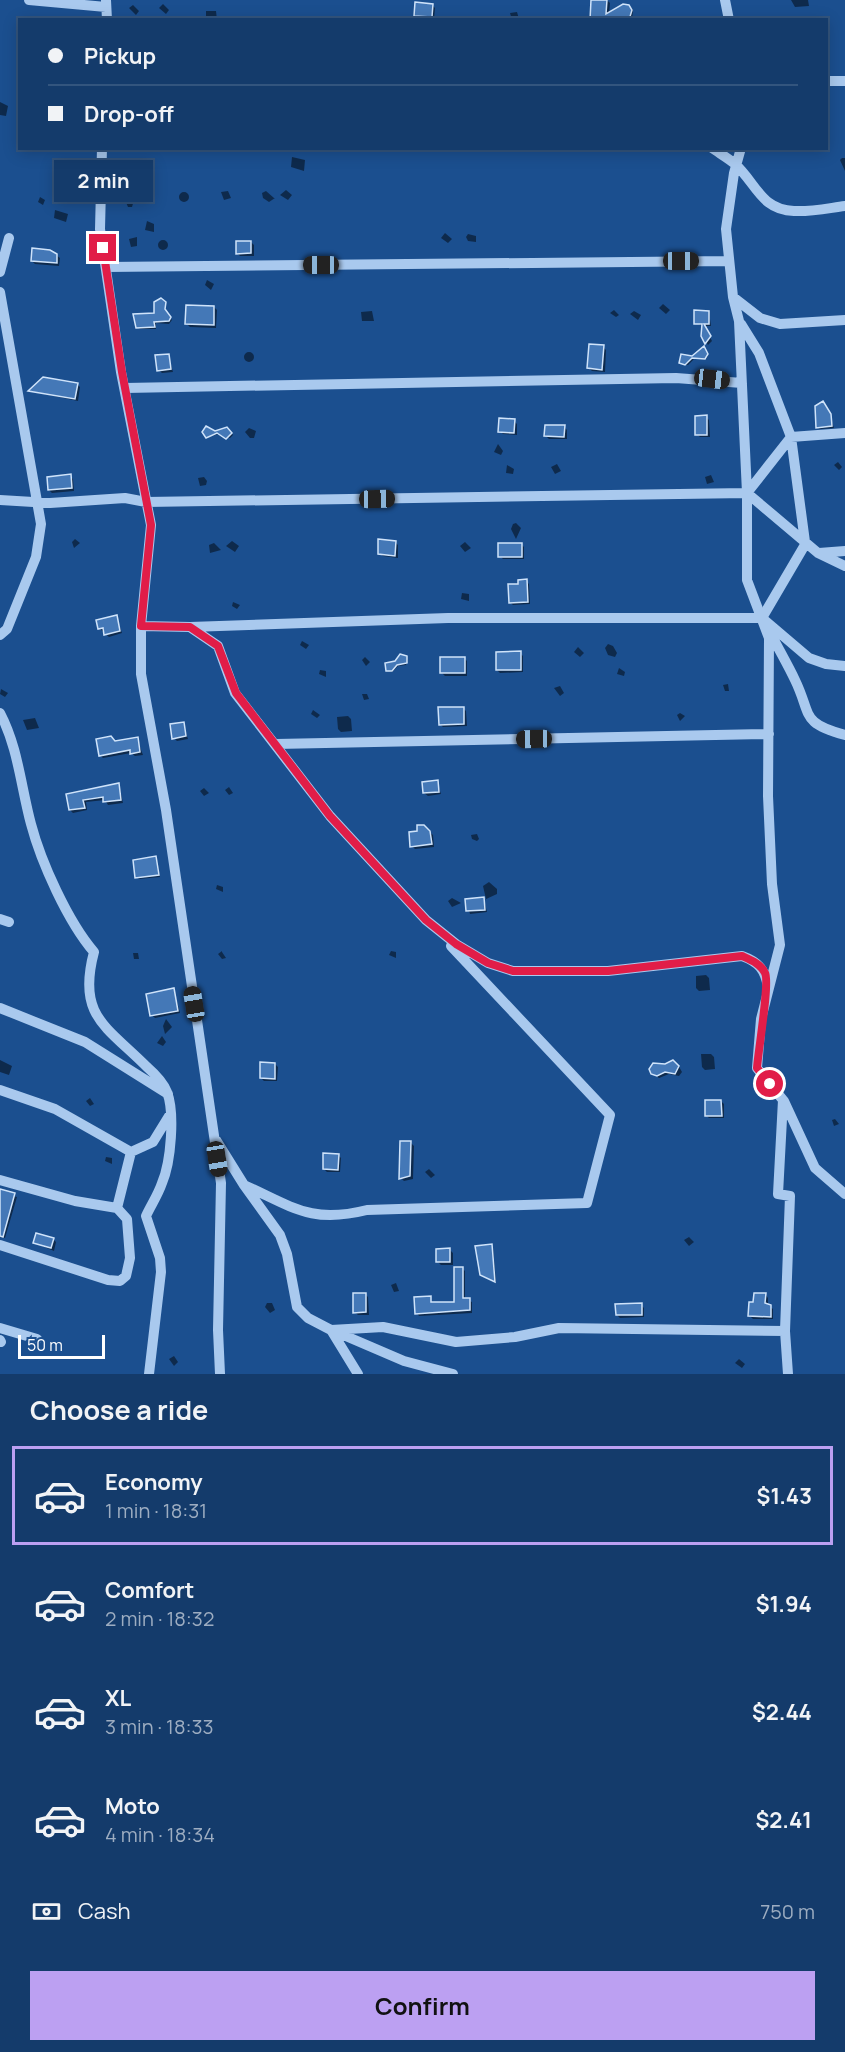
<!DOCTYPE html>
<html lang="en">
<head>
<meta charset="utf-8">
<style>
	body { margin:0; font-family:Manrope,sans-serif; background:#1d4271; color:#f1f3f6; height:100vh; display:flex; flex-direction:column; font-size:22px; white-space:nowrap }
	* { box-sizing:border-box; margin:0 }
	p { font-size:20px; color:#9dadc1 }
	.icon { flex:none; width:33px; height:33px; fill:none; stroke:currentColor; stroke-width:2; stroke-linecap:round; stroke-linejoin:round }
	.map { position:relative; height:1374px; overflow:hidden }
	.sheet { display:flex; flex-direction:column; background:#143b6b; flex:1 }
	.sheet>* { flex:none }
	.hud { position:absolute; left:18px; top:18px; width:810px; height:132px; border-radius:0px; box-shadow:0 3px 15px #0003,0 0 0 2px #33557e; display:grid; align-content:center; height:132px; padding:0 30px; background:#143b6b }
	.scale { position:absolute; left:18px; bottom:15px; width:87px; box-sizing:border-box; padding-left:6px; border:3px solid #fff; border-top:0; font-size:16px; line-height:21px; white-space:nowrap; color:#fff; -webkit-text-stroke:4px #1b4f8f; paint-order:stroke }
	.end { position:absolute; width:27px; height:27px; margin:-14px; border:8px solid #e11d48; background:#fff; box-shadow:0 0 0 3px #fff }
	.from { border-radius:50% }
	.bubble { position:absolute; height:42px; border-radius:0px; background:#143b6b; box-shadow:0 3px 15px #0003,0 0 0 2px #33557e; font-size:20px; font-weight:700; line-height:42px; text-align:center }
	.car { position:absolute; width:18px; height:36px; margin:-18px -9px; border-radius:8px; box-shadow:0 0 4px 2px #0007; background:linear-gradient(#222 24%,#8ab4d8 0 40%,#222 0 76%,#8ab4d8 0 86%,#222 0) }
	.hud b { display:flex; align-items:center; gap:21px; height:57px; font-size:22px }
	.hud b+b { border-top:2px solid #33557e }
	.hud i { width:15px; height:15px; background:#f1f3f6 }
	ul { padding:0; list-style:none }
	li { display:flex; align-items:center; gap:18px; height:99px; margin:0 12px 9px; padding:0 18px; border:3px solid transparent; border-radius:0px }
	li div { flex:1 }
	li b { display:block; font-size:22px }
	li em { font-style:normal; font-weight:700 }
	li.active { border-color:#bca0f2 }
	li>.icon { width:54px; height:54px; stroke-width:1.5 }
	h2 { padding:0 30px; font-size:27px; line-height:72px }
	.pay { display:flex; align-items:center; gap:15px; height:66px; padding:0 30px; font-size:22px }
	.pay p { margin-inline-start:auto }
	.primary-button { display:flex; gap:12px; margin-top:auto; padding:12px 30px }
	.primary-button a { flex:1; height:69px; border-radius:0px; background:#bca0f2; color:#111; font-size:24px; font-weight:700; line-height:69px; text-align:center }
	.map>svg:first-child { display:block }
	.shadow { fill:#0007 }
	.building { fill:#4478b7; stroke:#cfe3fa; stroke-width:1.5 }
	.lines { fill:none; stroke-linecap:round; stroke-linejoin:round }
	.minor { stroke:#a9c9ee; stroke-width:10 }
	.route { stroke:#e11d48; stroke-width:8 }
</style>
</head>
<body>
<div class="map">
<svg width="845" height="1374" viewBox="0 0 845 1374">
	<rect width="100%" height="100%" fill="#1b4f8f"/>
	<!-- shadow -->
	<path class="shadow" d="M593 0H607L610 3 609 14 630 7 633 10 632 20H591Z
		M791 0H808L809 6 795 7Z
		M163 4 169 10 166 14 159 8Z
		M133 5 139 11 136 15 129 8Z
		M432 5 435 8 434 19 419 18 416 15Z
		M206 11H216L217 20H206Z
		M517 12 519 19 512 20 510 13Z
		M0 102 8 106 6 116 0 115Z
		M292 157 305 160 304 171 291 167Z
		M842 158H845V171L840 160Z
		M286 190 292 195 288 200 280 195Z
		M228 191 231 198 224 200 221 192Z
		M266 191 274 198H275L269 202 263 198 262 193Z
		M179 197a5 5 0 1 1 10 0a5 5 0 1 1-10 0Z
		M40 197 45 200 43 205 38 202Z
		M130 197 134 200 132 207H128L125 200Z
		M55 210 68 214 66 222 54 218Z
		M147 221 154 224V232L145 230Z
		M445 233 452 239 448 243 441 238Z
		M468 234 476 236V242L468 241 466 237Z
		M137 237V246L131 247 129 239Z
		M158 245a5 5 0 1 1 10 0a5 5 0 1 1-10 0Z
		M251 242 254 245V256H240L237 253Z
		M56 255 60 258 59 266 35 264 32 261Z
		M207 280 214 284 211 290 205 285Z
		M164 302 166 313 172 320 169 324 156 323V329H140L138 327 155 315Z
		M663 304 670 310 666 314 659 308Z
		M214 307 217 310 216 328 190 327 187 324Z
		M614 310 619 315 616 317 610 313Z
		M634 311 641 315 638 320 630 314Z
		M361 312 372 311 374 321H362Z
		M709 312 711 326H704L712 341 708 345 702 336 703 326 696 323Z
		M603 347 606 350 605 372 592 371 589 368Z
		M704 349 708 356 706 359H694L688 365 682 364Z
		M244 357a5 5 0 1 1 10 0a5 5 0 1 1-10 0Z
		M168 355 173 372 162 373 159 370Z
		M77 384 80 387 78 401 30 391Z
		M826 407 834 428 820 429 817 427Z
		M706 417 709 420 710 437H700L697 434Z
		M514 421 517 424V435L503 434 500 431Z
		M564 427 567 430V439H549L546 436Z
		M249 428 256 431 254 438H250L245 432Z
		M228 429 233 435 230 438 219 434 208 437Z
		M498 444 503 451 501 455 494 452Z
		M838 462 842 467 839 470 834 465Z
		M557 464 561 471 555 474 551 467Z
		M507 465 514 469 513 474 506 473Z
		M711 475 714 482 707 484 705 477Z
		M70 476 73 479 74 491 52 493 49 490Z
		M204 477 207 481 206 485 200 486 198 478Z
		M516 523 521 528 516 539 511 529 513 524Z
		M75 539 80 543 74 548 72 542Z
		M232 541 239 546 235 552 226 546Z
		M395 542 398 545V558L383 556 380 553Z
		M465 542 471 548 465 552 460 546Z
		M214 543 221 550 210 553 209 545Z
		M521 544 524 547V559H503L500 556Z
		M526 581 529 584 530 604 513 605 510 602 519 585Z
		M462 593 469 594V601L461 599Z
		M233 602 240 605 237 609 232 606Z
		M116 617 122 633 109 637 99 628Z
		M302 641 309 645 306 649 300 645Z
		M608 644 613 646 617 653 615 657 608 655 605 648Z
		M578 647 584 653 580 657 574 652Z
		M520 653 523 656V672L500 673 497 670Z
		M402 655 408 660 406 665 398 666 392 672 388 670Z
		M365 657 370 662 366 666 362 660Z
		M464 658 467 661V676H445L442 673Z
		M619 668 625 672 624 676 617 674Z
		M320 670 326 671V677L319 674Z
		M728 684 729 691H725L723 685Z
		M560 686 564 693 560 696 554 688Z
		M1 689 8 693 5 697 0 694Z
		M362 694H367L369 699 364 700Z
		M463 708 466 711 467 726 443 727 440 724Z
		M313 710 320 715 317 718 311 714Z
		M680 713 685 716 680 721 677 715Z
		M348 716 351 719 352 731 341 732 338 729 337 717Z
		M35 718 39 728 27 730 23 720Z
		M183 724 188 739 177 741 174 738Z
		M137 739 143 755 135 756 131 753 103 758 100 755 114 742Z
		M437 782 441 794 428 796 424 793Z
		M119 785 123 803 108 805 105 800 86 802 87 810 73 813 70 810 68 795Z
		M229 787 233 793 229 795 225 790Z
		M204 788 209 793 204 796 200 791Z
		M423 826 433 835 434 847 415 849 412 846Z
		M477 834 479 839 477 841 472 839 471 835Z
		M156 858 160 877 139 879 137 877Z
		M489 882 497 889V894L484 900 487 912 470 914 466 900 486 899 483 886Z
		M217 885 223 887V892L216 889Z
		M452 898 461 903 452 907 448 901Z
		M222 951V952L226 958 222 959 218 954Z
		M391 951 396 952V958L389 955Z
		M133 953H138L139 959H134Z
		M706 975 709 978 710 990 699 991 696 988V976Z
		M174 990 180 1013 155 1018 152 1015Z
		M166 1019 172 1027 165 1034 163 1026Z
		M162 1036 166 1042 163 1046 157 1043Z
		M701 1054H711L714 1057 715 1069 705 1070 702 1067Z
		M0 1060 12 1066 9 1075 0 1072Z
		M275 1064 278 1067 277 1081H264L261 1078Z
		M678 1065 682 1072 679 1076 669 1074 659 1078 651 1071Z
		M90 1098 94 1104 90 1106 86 1101Z
		M721 1101 724 1104V1118H709L706 1115Z
		M835 1119 839 1124 834 1126 832 1120Z
		M411 1143 414 1146 413 1179 404 1181 401 1178Z
		M338 1155 341 1158 340 1172H327L324 1169Z
		M106 1157 112 1158V1164L105 1161Z
		M429 1169 435 1175 431 1178 425 1172Z
		M0 1193 17 1197 5 1238 0 1237Z
		M689 1237 694 1242 689 1246 684 1240Z
		M53 1239 56 1242 54 1251 35 1243Z
		M491 1246 493 1248 496 1282 482 1276Z
		M450 1250 453 1253V1265H441L438 1262Z
		M462 1268 465 1271V1299L472 1302V1313L419 1316 417 1313 430 1298 433 1304 455 1303Z
		M396 1283 399 1291 394 1292 391 1285Z
		M365 1294 368 1297 369 1315H358L355 1312Z
		M765 1294 768 1298V1305L773 1309V1319H753L750 1316 755 1304Z
		M267 1303H272L275 1310 270 1313 265 1307Z
		M641 1305 644 1308V1317L620 1318 617 1315Z
		M174 1356 178 1362 174 1366 169 1359Z
		M739 1359 745 1364 742 1368 735 1363Z"/>
	<!-- building -->
	<path class="building" d="M591 0H607L606 14 623 4 629 5 632 10 629 20H590Z
		M415 2 433 4 432 17 414 16Z
		M236 241H251V253L236 254Z
		M32 248 50 250 57 254V263L31 261Z
		M161 298 166 302 165 309 171 317 169 321 154 322 155 327 136 328 133 314 154 313V302Z
		M186 305 214 306V325L185 324Z
		M694 310 709 311V324H704L711 336 705 344 701 336 702 324H694Z
		M589 344 604 345 602 370 587 368Z
		M704 346 708 354 705 359 692 358 685 365 679 363 681 354 692 356Z
		M169 354 171 369 157 371 155 355Z
		M43 377 78 383 75 399 28 391Z
		M823 401 831 414 832 426 816 428 815 406Z
		M707 415V435H695V416Z
		M499 418 515 419 514 433 498 432Z
		M545 425H565L564 437 544 436Z
		M206 426 215 431 227 427 232 433 226 439 217 433 206 438 202 432Z
		M71 474 72 488 48 490 47 477Z
		M378 539 396 541 395 556 378 554Z
		M498 543H522V557H498Z
		M527 579 528 602 509 603 508 584H518V580Z
		M117 615 120 631 104 635 103 628 98 629 96 620Z
		M521 651V670H496V652Z
		M400 654 407 656V663L397 665 392 671H386L385 663 395 661Z
		M440 657H465V673H440Z
		M438 707H464V724L439 725Z
		M184 722 186 736 172 739 170 724Z
		M111 736 115 741 138 737 140 752 130 754V750L99 756 96 739Z
		M438 780 439 792 423 793 422 782Z
		M119 783 121 800 103 802V797L83 800 85 808 69 810 66 794Z
		M417 825H424L430 831 432 844 410 847 409 832 417 831Z
		M156 856 159 875 135 878 133 860Z
		M484 897 485 910 466 911 465 899Z
		M174 988 178 1011 150 1016 146 994Z
		M673 1060 679 1066 675 1074 665 1072 657 1076 651 1074 649 1069 653 1063 665 1064Z
		M260 1062 275 1063V1079L260 1078Z
		M705 1100H721L722 1116H705Z
		M400 1141H411L410 1176 399 1179Z
		M323 1153 339 1154 338 1170 323 1169Z
		M0 1189 15 1193 3 1237 0 1236Z
		M36 1233 54 1238 51 1248 33 1243Z
		M492 1244 495 1282 480 1275 475 1246Z
		M450 1248V1262H436V1249Z
		M454 1267H463V1298H470V1310L415 1314 414 1297 431 1296V1302H454Z
		M353 1293H366V1312L353 1313Z
		M754 1293H766L765 1303 771 1305V1317L748 1316 749 1302H753Z
		M642 1303V1315H616L615 1304Z"/>
	<g class="lines">
		<!-- minor -->
		<path class="minor" d="M29 0 106 7
			M106 0 107 20
			M725 0 729 20
			M826 81H845
			M102 148 100 229 121 372 151 525 141 626V674L166 810 221 1183 218 1330 220 1374
			M712 148C719 153 728 158 735 164 756 183 761 210 794 211 811 212 829 208 845 206
			M741 148 734 173 726 229 733 297 739 321 747 493V580L769 638 768 796 772 884 780 945 761 1019 757 1068 783 1100 778 1194 790 1196 785 1331 788 1374
			M106 267 729 261
			M0 272 9 238
			M0 292 41 524 36 557 7 629 0 635
			M733 297 760 318 780 324 845 320
			M741 324 759 353 791 437 805 542
			M125 388 676 378 742 383
			M747 493 791 437 845 433
			M0 500 50 503 125 498 146 502 747 493 818 553 845 566
			M819 553 845 551
			M762 618 806 543
			M141 626 190 627 448 618H762L809 658 826 664 845 666
			M190 627 218 646 235 693 330 816 426 920 456 944 488 963 513 971H608L742 956C759 962 765 970 768 987
			M771 634C779 650 788 665 795 680 812 715 800 723 845 735
			M0 713C18 747 21 787 31 824 41 862 68 922 94 952 77 1016 106 1026 147 1067 155 1074 163 1082 167 1092 175 1113 171 1162 162 1183 158 1195 151 1205 146 1216L160 1258 161 1272 149 1374
			M276 744 769 734
			M0 919 9 922
			M0 1008 85 1042 168 1094
			M0 1090 55 1109 131 1152
			M784 1101 815 1168 845 1194
			M216 1140 244 1185 280 1235 287 1254 297 1307 308 1318 331 1330 358 1374
			M0 1180 75 1201 117 1208
			M244 1185C293 1207 311 1224 367 1210L587 1203 610 1115 451 946
			M0 1245 108 1280 120 1281 126 1276 130 1258 127 1219 117 1208 131 1152 153 1142 169 1116
			M0 1328 37 1339
			M331 1330 383 1327 456 1342 515 1337 559 1328 785 1331
			M334 1331 404 1361 453 1374
			M0 1340 1 1342"/>
	</g>
	<g class="lines">
		<!-- route -->
		<path class="route" d="M103 248 122 372 151 525 141 626 190 627 218 646 236 693 330 816 426 920 456 944 488 963 513 971H608L742 956C751 960 761 964 765 973 770 982 758 1052 757 1068L770 1084"/>
	</g>
</svg>
<div class="scale">50 m</div>
<i class="end from" style="left:770px;top:1084px"></i>
<i class="end" style="left:103px;top:248px"></i>
<div class="bubble" style="left:54px;top:160px;width:99px">2 min</div>
<i class="car" style="left:681px;top:261px;rotate:90deg"></i>
<i class="car" style="left:321px;top:265px;rotate:270deg"></i>
<i class="car" style="left:712px;top:379px;rotate:97deg"></i>
<i class="car" style="left:377px;top:499px;rotate:89deg"></i>
<i class="car" style="left:534px;top:739px;rotate:269deg"></i>
<i class="car" style="left:194px;top:1004px;rotate:351deg"></i>
<i class="car" style="left:217px;top:1159px;rotate:171deg"></i>
<div class="hud">
<b><i class="from"></i>Pickup</b>
<b><i></i>Drop-off</b>
</div>
</div>
<section class="sheet">
<h2>Choose a ride</h2>
<ul>
<li class="active"><svg class="icon" aria-label="car" viewBox="0 0 24 24"><path d="M5 17H2v-5l4-1 3-4h7l3 4 3 1v5h-3M9 17h6M6 11h13"/><circle cx="7" cy="17" r="2"/><circle cx="17" cy="17" r="2"/></svg><div><b>Economy</b><p>1 min · 18:31</p></div><em>$1.43</em></li>
<li><svg class="icon" aria-label="car" viewBox="0 0 24 24"><path d="M5 17H2v-5l4-1 3-4h7l3 4 3 1v5h-3M9 17h6M6 11h13"/><circle cx="7" cy="17" r="2"/><circle cx="17" cy="17" r="2"/></svg><div><b>Comfort</b><p>2 min · 18:32</p></div><em>$1.94</em></li>
<li><svg class="icon" aria-label="car" viewBox="0 0 24 24"><path d="M5 17H2v-5l4-1 3-4h7l3 4 3 1v5h-3M9 17h6M6 11h13"/><circle cx="7" cy="17" r="2"/><circle cx="17" cy="17" r="2"/></svg><div><b>XL</b><p>3 min · 18:33</p></div><em>$2.44</em></li>
<li><svg class="icon" aria-label="car" viewBox="0 0 24 24"><path d="M5 17H2v-5l4-1 3-4h7l3 4 3 1v5h-3M9 17h6M6 11h13"/><circle cx="7" cy="17" r="2"/><circle cx="17" cy="17" r="2"/></svg><div><b>Moto</b><p>4 min · 18:34</p></div><em>$2.41</em></li>
</ul>
<div class="pay"><svg class="icon" aria-label="cash" viewBox="0 0 24 24"><path d="M3 7h18v10H3z"/><circle cx="12" cy="12" r="2"/></svg>Cash<p>750 m</p></div>
<div class="primary-button"><a>Confirm</a></div>
</section>
</body>
</html>
